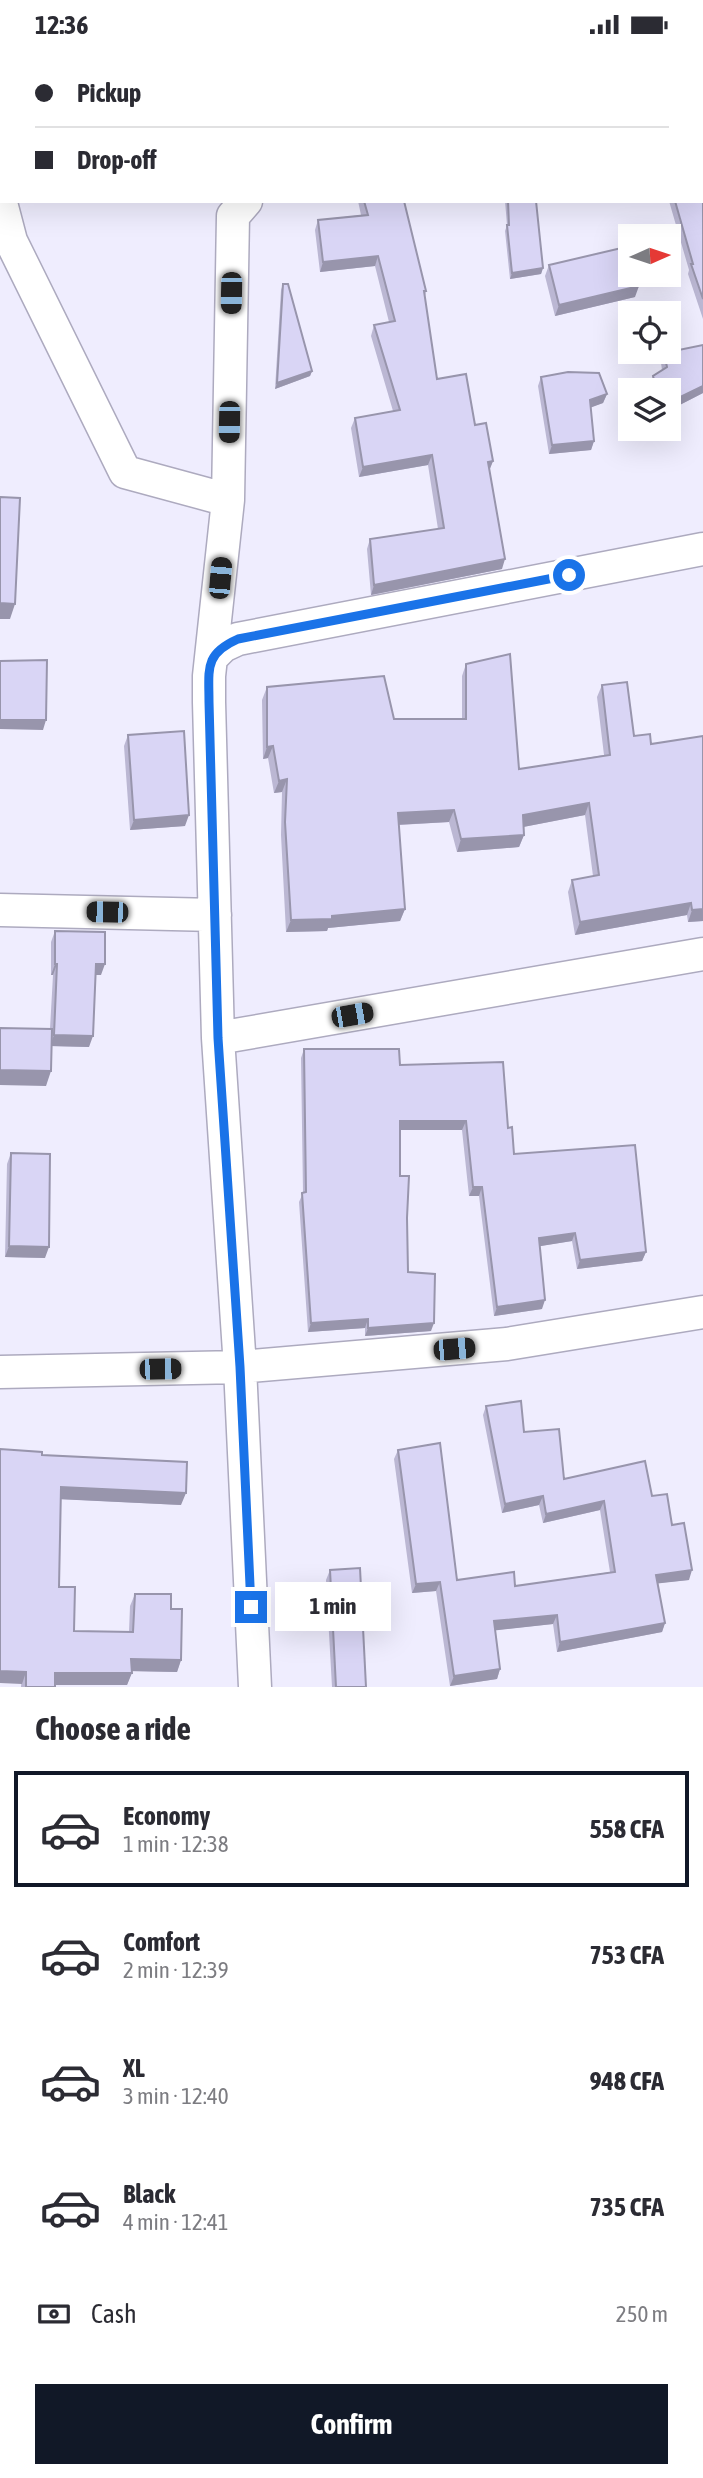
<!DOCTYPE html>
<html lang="en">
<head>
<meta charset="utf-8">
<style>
	body { margin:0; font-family:"Asap Condensed",sans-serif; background:#f7f7f7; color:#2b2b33; height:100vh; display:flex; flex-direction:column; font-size:26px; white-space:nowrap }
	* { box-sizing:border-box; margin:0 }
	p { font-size:23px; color:#7c7c81 }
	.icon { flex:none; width:38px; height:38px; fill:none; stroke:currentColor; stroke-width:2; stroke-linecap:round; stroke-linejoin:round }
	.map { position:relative; height:1638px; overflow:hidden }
	.details { display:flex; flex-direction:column; background:#fff; flex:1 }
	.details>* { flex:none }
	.guide { position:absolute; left:0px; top:0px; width:704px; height:154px; box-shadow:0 7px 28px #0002; display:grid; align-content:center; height:154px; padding:0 35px; background:#fff }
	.needle { width:46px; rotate:87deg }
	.controls { position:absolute; left:618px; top:175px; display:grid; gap:14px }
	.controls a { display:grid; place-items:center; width:63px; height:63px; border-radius:0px; background:#fff; box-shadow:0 7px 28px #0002; font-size:35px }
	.end { position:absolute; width:32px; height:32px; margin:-16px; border:9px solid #1a73e8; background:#fff; box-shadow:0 0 0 4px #fff }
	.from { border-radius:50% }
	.bubble { position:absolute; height:49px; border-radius:0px; background:#fff; box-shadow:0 7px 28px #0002; font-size:23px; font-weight:700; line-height:49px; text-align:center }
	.car { position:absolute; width:21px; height:42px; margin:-21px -10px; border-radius:9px; box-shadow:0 0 5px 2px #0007; background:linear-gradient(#222 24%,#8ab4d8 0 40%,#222 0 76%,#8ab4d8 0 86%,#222 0) }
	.guide b { display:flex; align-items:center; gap:24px; height:66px; font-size:26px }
	.guide b+b { border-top:2px solid #e1e1e2 }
	.guide i { width:18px; height:18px; background:#2b2b33 }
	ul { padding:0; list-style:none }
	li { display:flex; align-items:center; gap:21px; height:116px; margin:0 14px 10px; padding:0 21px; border:4px solid transparent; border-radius:0px }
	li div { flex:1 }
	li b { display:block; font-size:26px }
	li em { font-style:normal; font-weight:700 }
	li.selected { border-color:#111827 }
	li>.icon { width:63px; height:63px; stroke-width:1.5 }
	h2 { padding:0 35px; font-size:32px; line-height:84px }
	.pay { display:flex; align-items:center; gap:18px; height:77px; padding:0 35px; font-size:26px }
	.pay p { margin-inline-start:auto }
	.primary-button { display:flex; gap:14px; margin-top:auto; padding:14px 35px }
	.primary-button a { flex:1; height:80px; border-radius:0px; background:#111827; color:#fff; font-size:28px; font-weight:700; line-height:80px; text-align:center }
	.status { display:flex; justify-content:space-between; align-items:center; height:49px; padding:0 35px; background:#fff; direction:ltr }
	.status svg { height:19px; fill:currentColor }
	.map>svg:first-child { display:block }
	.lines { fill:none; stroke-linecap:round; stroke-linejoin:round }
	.minor-casing { stroke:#adaabf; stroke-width:35 }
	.minor { stroke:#fff; stroke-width:32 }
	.wall { fill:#bbb7d3 }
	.shaded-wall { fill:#9895ac }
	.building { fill:#d9d5f5; stroke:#9895ac; stroke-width:2 }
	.route { stroke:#1a73e8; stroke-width:9 }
</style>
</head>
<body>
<div class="status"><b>12:36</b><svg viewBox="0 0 49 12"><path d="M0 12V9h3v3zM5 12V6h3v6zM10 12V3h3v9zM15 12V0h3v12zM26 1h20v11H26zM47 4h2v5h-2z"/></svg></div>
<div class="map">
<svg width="703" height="1638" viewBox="0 0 703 1638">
	<rect width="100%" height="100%" fill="#efedfe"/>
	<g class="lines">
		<defs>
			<path id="minor" d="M263 0 264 2
				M399 2 401 0
				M0 150 11 192
				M246 152 233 167 228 451 209 627V653L218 989 240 1318 255 1638
				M0 185 11 192 125 423 228 451
				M212 608 223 597 238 590 703 500
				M0 861 215 866
				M218 989 703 905
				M0 1323 240 1318 507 1295 703 1263"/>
		</defs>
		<!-- minor casing -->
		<use href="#minor" class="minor-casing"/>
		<!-- minor -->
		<use href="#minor" class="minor"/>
	</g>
	<!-- wall -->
	<path class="wall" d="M703 8V270L688 225 689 221 669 152H702Z
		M358 152H404L426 242 425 247 437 330 475 376 493 412 489 422 502 520 371 546 367 500 370 490 438 480 428 416 359 428 351 379 355 369 393 362 371 287 374 276 389 273 375 217 320 223 315 181 318 171 361 166Z
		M505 152H536L543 219 541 225 510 230 505 182 507 176Z
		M549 216 635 248 555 267 545 227Z
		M283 235 312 322 310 327 275 340 281 241Z
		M703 296V344L668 362V341H651L650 337 653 327 662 321 661 314 664 304Z
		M541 328 607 345 603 354 591 358 594 392 591 401 549 405 538 337Z
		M466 615 519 720 604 706 597 648 602 636 634 687 651 695 703 687V872L688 873 687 866 575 886 568 843 572 831 593 827 585 766 523 778 524 786 519 798 457 803 449 773 399 776 405 860 400 872 328 879 327 882 286 883 281 786 282 743 274 744 268 709 263 710 262 651 267 638 394 670H462V627Z
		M128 686 185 777 130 781 124 697Z
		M55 882 101 926H95L89 998 51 997 46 1037 50 980 53 926H51V893Z
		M304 1000 400 1016 508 1079 514 1105 646 1203 642 1212 577 1220 572 1192 540 1197 542 1260 494 1267 479 1147H469L462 1081H400V1127L407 1169 408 1223 431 1282 365 1287V1279L308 1283 299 1153 303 1144 301 1009Z
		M11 1104 45 1209 5 1208 7 1115Z
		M486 1357 524 1383 564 1430 652 1447 672 1476 689 1531 658 1534 665 1574 662 1583 557 1603 553 1575 495 1581 500 1620 497 1630 450 1637 436 1542 412 1544 394 1410 398 1401 457 1531 515 1537 610 1523 600 1461 543 1474 539 1456 502 1464 483 1366Z
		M42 1406 181 1456 61 1450 59 1538 74 1582 129 1583 130 1557 135 1545 171 1560 181 1611 177 1623 132 1622 127 1636H55V1638H21Z
		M330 1521 366 1638H332L326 1531Z"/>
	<!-- shaded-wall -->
	<path class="shaded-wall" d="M378 207 375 217 320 223 323 213Z
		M543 219 541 225 510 230 512 224Z
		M639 237 635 248 555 267 559 256Z
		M312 322 310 327 275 340 277 334Z
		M703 337V344L668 362V354Z
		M607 345 603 354 587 360 590 351Z
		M594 392 591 401 549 405 552 396Z
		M432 406 428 416 359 428 363 418Z
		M493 412 489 422 488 413Z
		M505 510 502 520 371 546 374 536Z
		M0 554 15 555 10 570H0Z
		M0 671H46L43 681 0 680Z
		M273 697 268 709 263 710 267 698Z
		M287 730 282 743 274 744 279 732Z
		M589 754 585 766 518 779 523 766Z
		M454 761 449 773 394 776 398 764Z
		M189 766 185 777 130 781 134 771Z
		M524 786 519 798 457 803 461 790Z
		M691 854 687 866 575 886 580 873Z
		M405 860 400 872 328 879 327 882 286 883 291 871Z
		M703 860V872L688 873 692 861Z
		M55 915H57L53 926H51Z
		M96 915H105L101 926H92Z
		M54 986 93 987 89 998 50 997Z
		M0 1021 51 1022 46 1037 0 1036Z
		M400 1072H466L462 1081H397Z
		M473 1138H482L479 1147H469Z
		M575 1184 572 1192 535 1198 539 1189Z
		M9 1197 49 1198 45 1209 5 1208Z
		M646 1203 642 1212 577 1220 580 1211Z
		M545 1251 542 1260 494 1267 497 1258Z
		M368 1270 365 1279 308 1283 311 1274Z
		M434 1274 431 1282 365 1287 368 1279Z
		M61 1438 186 1444 181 1456 56 1450Z
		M543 1447 539 1456 502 1464 505 1455Z
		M604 1452 600 1461 543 1474 546 1465Z
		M692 1521 689 1531 653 1535 656 1526Z
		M440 1533 436 1542 412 1544 416 1535Z
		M557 1566 553 1575 490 1582 494 1572Z
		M665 1574 662 1583 557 1603 560 1593Z
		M131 1610 181 1611 177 1623 127 1622Z
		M500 1620 497 1630 450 1637 454 1627Z
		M0 1622 26 1623 22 1635 0 1634Z
		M55 1624H132L127 1636H51Z"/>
	<!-- building -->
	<path class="building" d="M703 8V250L691 215H693L675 152H702V9Z
		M364 152H404L426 242H424L437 330 466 325 475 376 486 374 493 412 488 413 505 510 374 536 370 490 444 479 432 406 363 418 355 369 400 361 374 276 395 272 378 207 323 213 318 171 368 166Z
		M508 152H536L543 219 512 224 507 176H509Z
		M630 197V226H636L639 237 559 256 549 216Z
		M283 235H288L312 322 277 334Z
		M703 296V337L668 354V341H657L653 327 667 318 664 304Z
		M568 323 599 324 607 345 590 351 594 392 552 396 541 328Z
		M0 448 20 449 15 555 0 554Z
		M510 605 519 720 610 706 602 636 627 633 634 687 650 685 651 695 703 687V860L692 861 691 854 580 873 572 831 599 826 589 754 523 766 524 786 461 790 454 761 398 764 405 860 332 867V870L291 871 285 773 287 730 279 732 273 697 267 698V638L384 627 394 670H466V615Z
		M47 611 46 671H0V612Z
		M184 682 189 766 134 771 128 686Z
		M55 882 105 883V915H96L93 987 54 986 57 915H55Z
		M0 979 52 980 51 1022 0 1021Z
		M304 1000H399L400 1016 503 1013 508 1079 512 1078 514 1105 635 1096 646 1203 580 1211 575 1184 539 1189 545 1251 497 1258 482 1138H473L466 1072H400V1127H409L407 1169 408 1223 435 1225 434 1274 368 1279V1270L311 1274 302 1144 306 1143Z
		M11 1104 50 1105 49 1198 9 1197Z
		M521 1352 524 1383 559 1380 564 1430 645 1412 652 1447 667 1445 672 1476 684 1474 692 1521 656 1526 665 1574 560 1593 557 1566 494 1572 500 1620 454 1627 440 1533 416 1535 398 1401 440 1394 457 1531 514 1523 515 1537 615 1523 604 1452 546 1465 543 1447 505 1455 486 1357Z
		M0 1400 42 1403V1406L187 1413 186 1444 61 1438 59 1538H75L74 1582 133 1583 135 1545H171V1560H182L181 1611 131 1610 132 1624H55V1638H26V1623L0 1622Z
		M360 1519 366 1638H336L330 1521Z"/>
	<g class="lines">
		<!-- route -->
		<path class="route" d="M251 1558 240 1318 218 989 209 653C209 620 204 605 238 590L569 526"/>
	</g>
</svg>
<div class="controls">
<a><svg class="needle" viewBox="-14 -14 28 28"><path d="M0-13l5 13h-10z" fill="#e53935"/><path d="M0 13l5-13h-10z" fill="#7c7c81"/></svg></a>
<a><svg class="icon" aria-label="locate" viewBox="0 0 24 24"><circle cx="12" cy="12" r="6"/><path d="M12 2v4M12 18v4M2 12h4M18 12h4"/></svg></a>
<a><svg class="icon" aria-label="layers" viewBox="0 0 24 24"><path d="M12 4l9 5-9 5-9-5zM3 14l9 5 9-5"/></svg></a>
</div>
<i class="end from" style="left:569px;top:526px"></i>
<i class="end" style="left:251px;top:1558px"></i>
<div class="bubble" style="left:275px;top:1533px;width:116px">1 min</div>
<i class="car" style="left:231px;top:244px;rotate:181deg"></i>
<i class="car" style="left:229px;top:373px;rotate:181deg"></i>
<i class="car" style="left:220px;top:529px;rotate:5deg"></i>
<i class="car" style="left:107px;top:863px;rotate:271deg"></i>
<i class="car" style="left:352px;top:966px;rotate:80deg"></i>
<i class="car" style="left:454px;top:1300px;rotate:85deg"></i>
<i class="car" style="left:160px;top:1320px;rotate:89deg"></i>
<div class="guide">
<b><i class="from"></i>Pickup</b>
<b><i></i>Drop-off</b>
</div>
</div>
<section class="details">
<h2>Choose a ride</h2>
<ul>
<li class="selected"><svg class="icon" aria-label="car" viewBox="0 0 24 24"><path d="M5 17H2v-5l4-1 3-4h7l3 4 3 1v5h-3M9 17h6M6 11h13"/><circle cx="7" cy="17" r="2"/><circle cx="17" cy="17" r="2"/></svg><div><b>Economy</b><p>1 min · 12:38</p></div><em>558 CFA</em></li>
<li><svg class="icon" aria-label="car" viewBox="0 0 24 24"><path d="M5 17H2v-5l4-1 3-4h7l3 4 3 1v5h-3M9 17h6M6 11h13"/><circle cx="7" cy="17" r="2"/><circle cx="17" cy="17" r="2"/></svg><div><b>Comfort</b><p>2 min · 12:39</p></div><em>753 CFA</em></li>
<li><svg class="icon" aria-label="car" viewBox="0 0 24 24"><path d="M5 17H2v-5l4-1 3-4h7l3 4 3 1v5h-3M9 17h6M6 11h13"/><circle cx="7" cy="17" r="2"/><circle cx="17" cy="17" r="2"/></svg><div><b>XL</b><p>3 min · 12:40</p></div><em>948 CFA</em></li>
<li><svg class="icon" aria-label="car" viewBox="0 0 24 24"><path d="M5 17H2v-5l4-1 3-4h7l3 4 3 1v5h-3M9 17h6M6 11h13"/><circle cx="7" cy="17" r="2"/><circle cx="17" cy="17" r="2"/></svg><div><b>Black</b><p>4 min · 12:41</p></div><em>735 CFA</em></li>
</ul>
<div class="pay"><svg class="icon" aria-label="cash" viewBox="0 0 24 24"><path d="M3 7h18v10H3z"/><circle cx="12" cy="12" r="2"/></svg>Cash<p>250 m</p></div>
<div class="primary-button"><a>Confirm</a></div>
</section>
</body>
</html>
